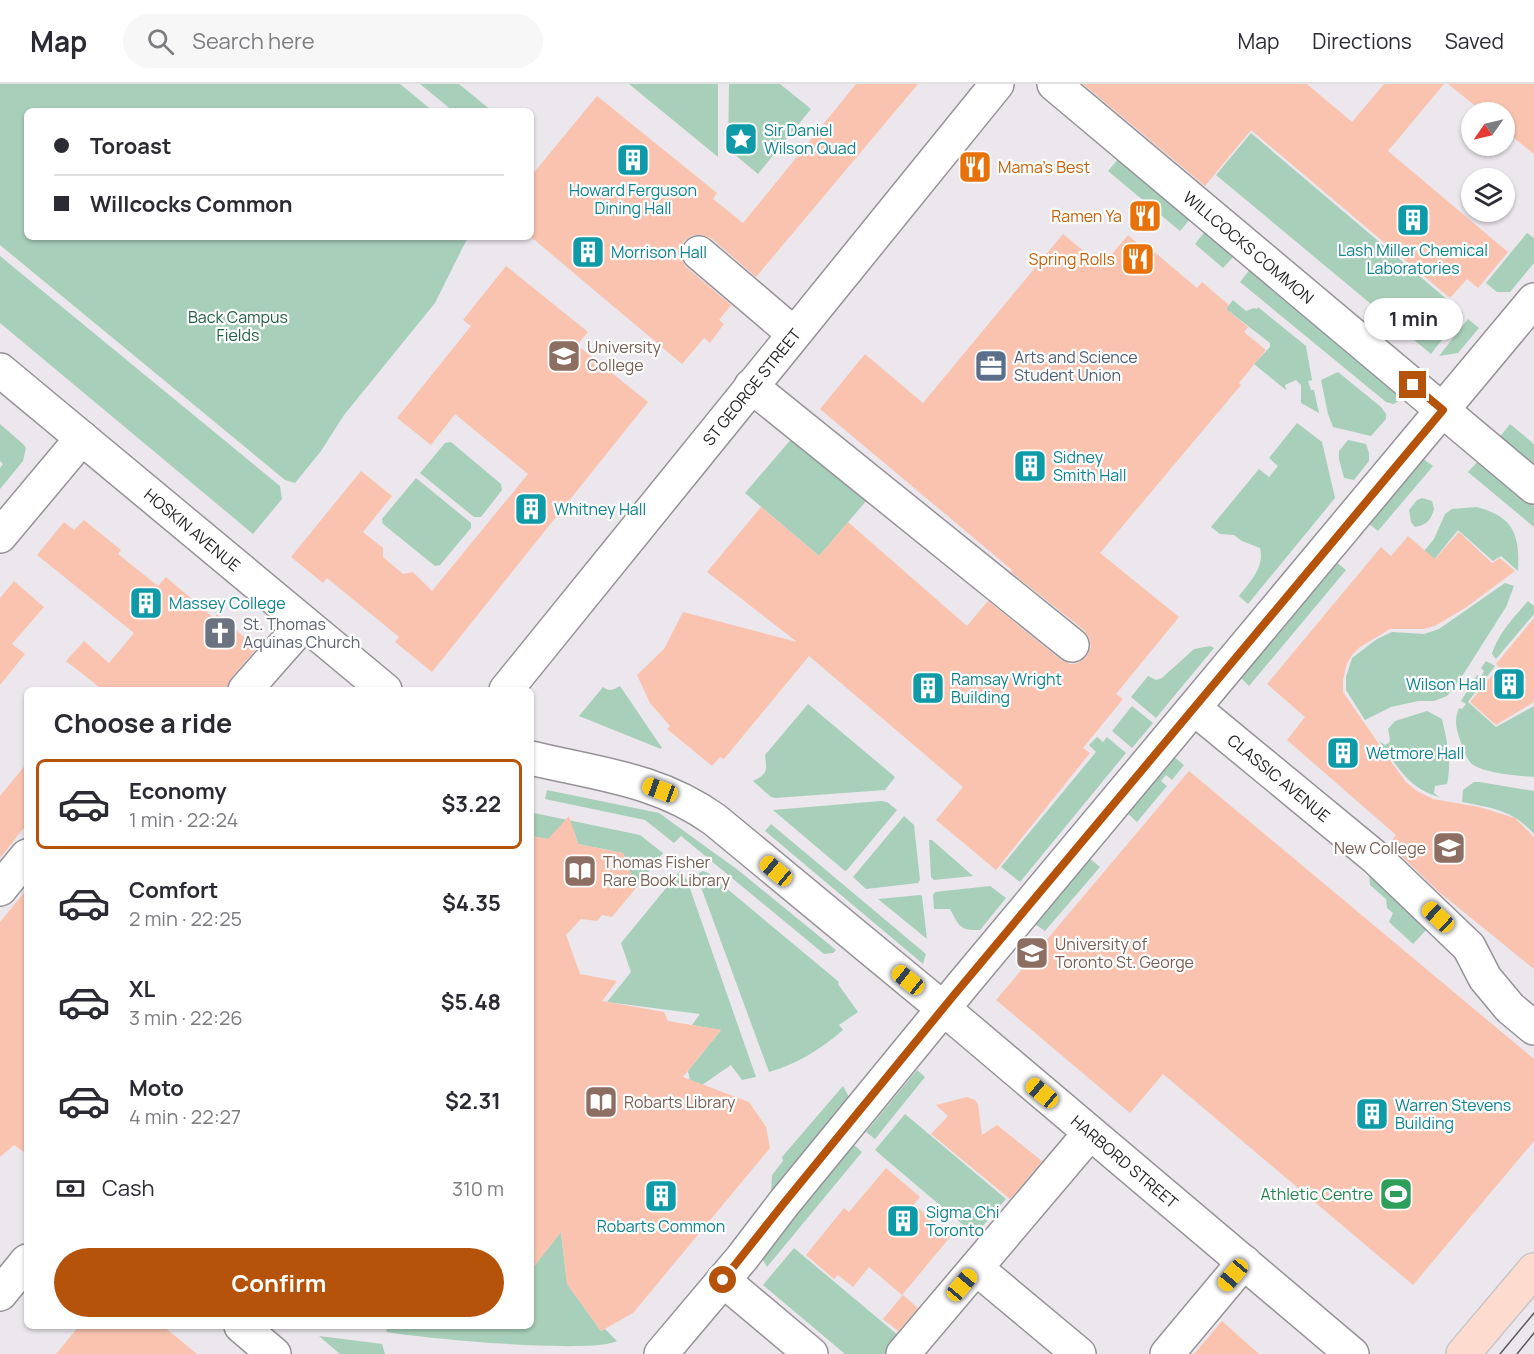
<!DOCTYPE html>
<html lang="en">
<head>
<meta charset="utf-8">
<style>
	body { margin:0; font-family:Manrope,sans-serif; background:#f7f7f7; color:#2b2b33; height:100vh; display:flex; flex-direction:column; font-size:22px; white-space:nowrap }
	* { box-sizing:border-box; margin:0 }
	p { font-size:20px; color:#7c7c81 }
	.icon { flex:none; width:33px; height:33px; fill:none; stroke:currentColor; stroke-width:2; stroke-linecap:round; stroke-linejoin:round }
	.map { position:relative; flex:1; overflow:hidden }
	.details { position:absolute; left:24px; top:603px; width:510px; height:642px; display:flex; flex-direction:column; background:#fff; border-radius:9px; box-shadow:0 2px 4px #0004 }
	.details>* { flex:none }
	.top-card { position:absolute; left:24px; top:24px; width:510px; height:132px; border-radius:9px; box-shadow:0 2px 4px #0004; display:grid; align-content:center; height:132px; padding:0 30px; background:#fff }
	.needle { width:39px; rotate:236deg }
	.controls { position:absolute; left:1461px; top:18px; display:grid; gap:12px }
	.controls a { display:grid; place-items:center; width:54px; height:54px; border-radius:50%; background:#fff; box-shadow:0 2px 4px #0004; font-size:30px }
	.end { position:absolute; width:27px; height:27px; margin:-14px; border:8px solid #b45309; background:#fff; box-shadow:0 0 0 3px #fff }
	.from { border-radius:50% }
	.bubble { position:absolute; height:42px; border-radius:21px; background:#fff; box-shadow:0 2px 4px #0004; font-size:20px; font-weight:700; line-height:42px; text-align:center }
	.car { position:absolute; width:18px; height:36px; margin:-18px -9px; border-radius:8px; box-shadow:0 0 4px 2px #0007; background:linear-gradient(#f5c518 24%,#345 0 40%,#f5c518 0 76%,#345 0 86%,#f5c518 0) }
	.top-card b { display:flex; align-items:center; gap:21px; height:57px; font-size:22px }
	.top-card b+b { border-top:2px solid #e1e1e2 }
	.top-card i { width:15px; height:15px; background:#2b2b33 }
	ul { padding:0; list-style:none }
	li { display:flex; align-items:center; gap:18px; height:90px; margin:0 12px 9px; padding:0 18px; border:3px solid transparent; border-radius:9px }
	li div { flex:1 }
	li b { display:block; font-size:22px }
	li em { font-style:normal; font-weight:700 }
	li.selected { border-color:#b45309 }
	li>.icon { width:54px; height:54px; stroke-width:1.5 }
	h2 { padding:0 30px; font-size:27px; line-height:72px }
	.pay { display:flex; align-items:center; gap:15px; height:66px; padding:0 30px; font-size:22px }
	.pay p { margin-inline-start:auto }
	.primary-button { display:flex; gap:12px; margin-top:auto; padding:12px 30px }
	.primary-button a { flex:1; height:69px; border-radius:36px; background:#b45309; color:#fff; font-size:24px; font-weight:700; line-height:69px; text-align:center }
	header { display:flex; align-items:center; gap:36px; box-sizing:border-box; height:84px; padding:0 30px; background:#fff; border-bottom:2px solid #e1e1e2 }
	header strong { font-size:28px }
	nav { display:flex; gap:33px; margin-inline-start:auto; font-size:21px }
	.search { width:420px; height:54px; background:#f7f7f7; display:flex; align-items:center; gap:15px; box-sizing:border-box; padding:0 21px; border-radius:33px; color:#7c7c81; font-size:22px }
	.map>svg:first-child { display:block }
	.green { fill:#a8cfba }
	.building { fill:#f9c3af }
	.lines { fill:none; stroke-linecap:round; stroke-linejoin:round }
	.minor-casing { stroke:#969298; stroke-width:36 }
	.major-casing { stroke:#c7c6c7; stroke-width:36 }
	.minor { stroke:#fff; stroke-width:33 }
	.major { stroke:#fddbce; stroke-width:33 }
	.tram { stroke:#5b585b; stroke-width:1.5 }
	.route { stroke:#b45309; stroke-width:8 }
	.labels { text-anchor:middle; stroke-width:4.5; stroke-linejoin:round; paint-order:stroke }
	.culture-label { font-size:16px; fill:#0d838f; stroke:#fff; text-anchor:start }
	.food-label { font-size:16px; fill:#c56008; stroke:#fff; text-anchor:end }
	.street-label { font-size:16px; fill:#262426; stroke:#fff }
	.park-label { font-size:16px; fill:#205f44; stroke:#fff }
	.education-label { font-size:16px; fill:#785e54; stroke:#fff; text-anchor:start }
	.service-label { font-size:16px; fill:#4e5e75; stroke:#fff; text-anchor:start }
	.worship-label { font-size:16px; fill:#5b616d; stroke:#fff; text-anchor:start }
	.leisure-label { font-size:16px; fill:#27864d; stroke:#fff; text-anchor:end }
</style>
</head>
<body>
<header>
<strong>Map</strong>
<div class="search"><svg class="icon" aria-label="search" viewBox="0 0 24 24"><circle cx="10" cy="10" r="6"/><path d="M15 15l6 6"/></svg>Search here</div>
<nav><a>Map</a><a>Directions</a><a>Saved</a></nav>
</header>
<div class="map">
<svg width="1534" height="1270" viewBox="0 0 1534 1270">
	<rect width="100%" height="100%" fill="#ebe7ec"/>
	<!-- green -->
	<path class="green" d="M0 0H400L433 27H27V153H468L435 219 344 331 321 367 295 399 285 396 0 161Z
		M420 0H459L492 27H453Z
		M629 0H718V73Z
		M729 0H780L811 25 758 90 728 65Z
		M1251 49 1463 229 1431 270 1216 91Z
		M1119 74 1191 134 1180 147 1108 87Z
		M1206 146 1235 171 1223 184 1195 160Z
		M1527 149 1534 154V179L1510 208H1497L1486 199Z
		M0 172 280 402 282 415 253 450 0 239Z
		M1251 184 1404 313 1394 320 1386 318 1240 198Z
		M1233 216 1246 227 1254 224 1257 225 1258 223 1306 262 1312 296 1308 297 1311 306H1314L1319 329 1301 319V301L1296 296 1285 301 1286 306 1254 280 1270 263V259L1226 225Z
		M1468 235 1479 244 1458 269 1439 272Z
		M1338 288 1381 323 1386 330V335L1371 352 1333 343 1328 330 1321 296Z
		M1297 339 1322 358 1335 414 1248 520 1239 512C1250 498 1265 483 1260 464L1242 457 1234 451 1220 450 1211 443 1259 385 1269 393 1278 382 1269 374Z
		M0 340 23 360 26 364 23 377 0 405V384L3 380 0 377Z
		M1510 340 1534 360V383L1499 354Z
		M793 353 867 416 819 472 745 409Z
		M1348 356 1366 360 1369 369V377L1354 396 1344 394 1339 375V367Z
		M451 358 501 400 502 406 481 433H474L420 389 445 359Z
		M1422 374 1433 382 1378 447 1368 439Z
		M1479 376 1534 422V443L1468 388Z
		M416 394 471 439V444L440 481 435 482 383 440 382 435Z
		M1422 414 1432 417 1434 425C1431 436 1427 441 1415 443L1411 438 1409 426 1417 416Z
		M1477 423C1514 433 1520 451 1518 487L1501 472 1493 477 1458 446 1420 493 1410 484 1434 455 1445 430 1452 425Z
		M1336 478 1346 486 1249 602 1240 593Z
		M1505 499 1514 502 1506 523 1459 597 1447 612 1434 617H1418L1391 623 1365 636 1346 606V593L1352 574 1377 555 1392 548 1424 550 1439 545Z
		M1528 517 1534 522V530L1496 575 1492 570C1497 551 1515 532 1528 517Z
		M1210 562 1214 564 1156 634 1131 613 1148 592 1156 596 1162 594 1194 565Z
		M1486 577 1495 582 1468 618 1496 643 1534 622V693C1519 692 1479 689 1470 678 1465 672 1463 663 1460 656 1456 644 1454 636 1459 624L1462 625 1466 620 1461 617 1477 591 1481 593 1484 587 1481 584Z
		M620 602 662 664 661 665 579 632 603 603C610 608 613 606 620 602Z
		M808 620 895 693 885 706 775 714 771 713 753 697C768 689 767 688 765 671Z
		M1132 622 1153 639 1132 664 1112 647Z
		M1427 627 1442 635C1447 657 1452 677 1447 700L1435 702 1434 709 1439 713C1408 704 1397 682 1379 657L1385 661 1389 659 1390 655 1388 645 1395 637Z
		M1097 653 1103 658 1107 653 1126 669 1020 798 1001 783 1096 668 1089 661Z
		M1173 672 1184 681 1172 696 1166 691 1161 697 1167 702 1137 738 1126 728Z
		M1474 698H1479L1534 707V750C1513 726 1492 724 1462 718L1463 706Z
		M547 706 659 729 738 786 836 866 833 869 824 870 681 752 674 759 645 736 545 715Z
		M881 717 887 718 897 726 847 786 845 787 773 726Z
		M534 729 640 751 663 769 636 804 623 769 578 760 574 747 548 755 531 752V731Z
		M904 732 914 741 920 796 918 799 866 805 853 793Z
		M771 740 926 870 923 880 765 747Z
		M929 756H932L973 792 934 796 931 793Z
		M1089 774 1100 783 1045 847 1035 840Z
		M680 787 687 796 756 993 742 996 731 981 702 1001 690 996 688 987 721 946 692 941 700 930 607 918 631 888 621 859Z
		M703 787 708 789 839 898 838 900 858 928 839 941 843 946C821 965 797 980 769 988L698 795 699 789Z
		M1369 789 1428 844 1413 860 1389 838 1393 829 1387 824 1386 815 1370 801Z
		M990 802 1006 814 980 846C959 847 959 841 950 825H934L933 811 935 808Z
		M920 811 922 812 927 855 878 815Z
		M917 986 925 993 875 1055 866 1048Z
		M843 1002 850 1015 771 1109 772 1091 783 1077 782 1073Z
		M905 1030 1006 1115 975 1151 875 1066Z
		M854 1061 862 1068 767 1183 760 1171 804 1117Z
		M561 1148 567 1200 601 1247 605 1245 617 1257C594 1270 426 1255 387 1248L385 1242H531V1186Z
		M794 1164 905 1257 893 1270H845L763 1201Z
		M319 1252 382 1260 385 1270H340Z"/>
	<!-- building -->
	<path class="building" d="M856 0H918L756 193 711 154 702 151H693L684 157 681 165V175L686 183 731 221 719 236 724 240 710 259 704 254 682 280 531 153V92L597 12 717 109 713 115 743 139Z
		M1083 0H1307L1352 38 1384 0H1444L1388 67 1508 168 1478 204 1467 195 1450 214 1251 46 1205 102Z
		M1448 0H1534V70L1504 46V28H1483Z
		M1063 150 1092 174 1112 170 1128 151 1149 169 1152 166 1197 204 1202 198 1229 221 1226 225 1248 243 1244 248 1266 266 1239 299 1241 301 1100 469 1179 533 1116 610 1123 615 1083 664 1090 669 996 786 936 736 963 703 809 572 724 675 720 673 712 682 667 645 670 642 650 619 637 591 664 565 683 528 797 558 707 488 761 423 819 472 848 438 967 542 988 517 1061 576 1070 580 1078 579 1086 573 1091 563 1089 554 1084 546 1011 488 1012 486 820 325 865 270 923 319Z
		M506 182 588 248 577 261 648 318 432 588 395 558 399 553 327 494 323 499 291 473 361 387 392 412 363 448 383 464V473L403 490 413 488 432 507 528 390 455 330 431 361 397 334 471 242 463 236Z
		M84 436 121 466 118 470 158 502 166 493 214 534 217 530 257 564 231 594 227 606H103L66 577 84 557 109 579 134 549 37 471 64 438 74 446Z
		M1459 448 1492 479 1500 474 1515 487 1465 524 1435 542 1423 545H1390L1360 563 1352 571 1347 579 1343 596V608L1394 682 1406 698 1417 707 1433 715 1479 723 1515 734 1534 753V885L1439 808 1389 760 1396 751 1287 656 1305 633 1267 600 1381 463 1391 472 1408 452 1435 475Z
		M14 497 44 523 12 560 25 570 0 601V514Z
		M1534 534V618L1496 641 1470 618 1499 583 1496 580Z
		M27 679V740L0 774V712Z
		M1189 687 1534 975V1057L1413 1201 1163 990 1130 1029 996 916Z
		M569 732 578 760 623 769 636 804 612 833 602 831 597 837 581 835 566 851 580 890 617 897 602 917 664 928 668 937 721 946 683 993 749 1018 766 1043 770 1064 633 1229 601 1247 567 1200 561 1148 531 1186V752L548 755Z
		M27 805V1070L14 1061 0 1073V838Z
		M967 1013 975 1016 978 1020 982 1051 997 1041 1042 1077 1010 1115 931 1050 948 1032 936 1021Z
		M886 1084 920 1113 914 1120 951 1152 902 1211 869 1183 853 1203 838 1191 834 1195 806 1171 844 1124 849 1128Z
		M903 1211 918 1224 898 1247 883 1235Z
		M1222 1237 1259 1270H1194Z
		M79 1242H163L197 1270H56Z"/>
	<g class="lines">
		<defs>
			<g id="minor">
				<path id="s1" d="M1054 0 1534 403"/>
				<path d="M699 169 794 250"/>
				<path id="s2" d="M0 286 385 606"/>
				<path d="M751 302 1072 561"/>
				<path d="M0 452 82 354"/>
				<path d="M245 606 304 539"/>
				<path id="s3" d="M506 606 997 0"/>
				<path id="s4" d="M1194 624 1376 774 1469 863 1485 894 1510 924 1534 944"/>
				<path id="s5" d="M531 674C597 690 658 695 715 736L963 941 1352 1270"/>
				<path d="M0 805 27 772"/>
				<path d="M976 1184 1079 1270"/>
				<path d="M723 1196 811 1270"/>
				<path d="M0 1210 27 1177"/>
				<path d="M241 1242 274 1270"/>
				<path d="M661 1270 742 1174 784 1119 965 898 1534 216"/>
				<path d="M903 1270 1090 1049"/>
				<path d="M1167 1270 1244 1178"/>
			</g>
			<path id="major" d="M1463 1270 1534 1186"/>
		</defs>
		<!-- minor casing -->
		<use href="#minor" class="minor-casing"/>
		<!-- major casing -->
		<use href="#major" class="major-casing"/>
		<!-- minor -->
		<use href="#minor" class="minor"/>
		<!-- major -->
		<use href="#major" class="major"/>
		<!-- tram -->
		<path class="tram" d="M1500 1270 1534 1229
			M1517 1270 1534 1249"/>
	</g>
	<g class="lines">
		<!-- route -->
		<path class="route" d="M723 1196 784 1119 954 911 1443 326 1413 301"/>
	</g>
	<!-- icons -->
	<defs>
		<symbol id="sight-square" viewBox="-11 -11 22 22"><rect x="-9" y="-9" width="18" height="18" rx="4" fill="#0f9aa8" stroke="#fff"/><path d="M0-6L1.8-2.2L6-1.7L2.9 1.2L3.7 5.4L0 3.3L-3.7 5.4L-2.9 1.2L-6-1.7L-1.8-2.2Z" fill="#fff"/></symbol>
		<symbol id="building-square" viewBox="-11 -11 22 22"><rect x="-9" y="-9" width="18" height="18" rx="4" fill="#0f9aa8" stroke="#fff"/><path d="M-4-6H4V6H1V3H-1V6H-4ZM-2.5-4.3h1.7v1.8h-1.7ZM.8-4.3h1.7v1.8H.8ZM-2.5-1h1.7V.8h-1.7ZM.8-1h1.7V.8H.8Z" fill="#fff"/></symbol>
		<symbol id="restaurant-square" viewBox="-11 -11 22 22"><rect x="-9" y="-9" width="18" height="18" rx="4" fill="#e8710a" stroke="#fff"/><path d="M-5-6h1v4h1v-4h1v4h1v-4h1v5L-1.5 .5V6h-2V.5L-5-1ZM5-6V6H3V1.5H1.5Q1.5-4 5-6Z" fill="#fff"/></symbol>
		<symbol id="university-square" viewBox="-11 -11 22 22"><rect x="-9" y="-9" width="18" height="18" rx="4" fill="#8d6e63" stroke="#fff"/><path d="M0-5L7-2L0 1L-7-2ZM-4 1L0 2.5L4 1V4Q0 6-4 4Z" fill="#fff"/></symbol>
		<symbol id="office-square" viewBox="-11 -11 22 22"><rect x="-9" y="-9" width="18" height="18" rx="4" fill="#5c6f8a" stroke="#fff"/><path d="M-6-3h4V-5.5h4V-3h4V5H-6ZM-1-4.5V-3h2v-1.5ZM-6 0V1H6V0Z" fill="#fff"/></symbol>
		<symbol id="church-square" viewBox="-11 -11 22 22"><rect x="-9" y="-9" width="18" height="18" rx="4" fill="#6b7280" stroke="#fff"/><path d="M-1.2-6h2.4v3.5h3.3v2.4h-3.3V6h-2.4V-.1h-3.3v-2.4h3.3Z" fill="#fff"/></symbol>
		<symbol id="library-square" viewBox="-11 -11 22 22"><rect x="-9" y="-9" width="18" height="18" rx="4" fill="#8d6e63" stroke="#fff"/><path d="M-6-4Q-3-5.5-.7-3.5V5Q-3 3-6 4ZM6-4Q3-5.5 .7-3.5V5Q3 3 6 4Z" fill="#fff"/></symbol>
		<symbol id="stadium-square" viewBox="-11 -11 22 22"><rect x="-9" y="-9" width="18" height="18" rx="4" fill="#2e9e5b" stroke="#fff"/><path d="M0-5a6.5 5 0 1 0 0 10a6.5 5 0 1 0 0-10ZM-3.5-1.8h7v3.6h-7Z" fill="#fff"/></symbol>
	</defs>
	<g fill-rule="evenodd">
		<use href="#sight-square" x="722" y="36" width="38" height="38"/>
		<use href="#building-square" x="614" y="57" width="38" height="38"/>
		<use href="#restaurant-square" x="956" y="64" width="38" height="38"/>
		<use href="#restaurant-square" x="1126" y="113" width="38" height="38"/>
		<use href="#building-square" x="1394" y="117" width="38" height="38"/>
		<use href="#building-square" x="569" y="149" width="38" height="38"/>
		<use href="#restaurant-square" x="1119" y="156" width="38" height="38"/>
		<use href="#university-square" x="545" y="253" width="38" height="38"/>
		<use href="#office-square" x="972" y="263" width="38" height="38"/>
		<use href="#building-square" x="1011" y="363" width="38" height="38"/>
		<use href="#building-square" x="512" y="406" width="38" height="38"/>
		<use href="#building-square" x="127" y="500" width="38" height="38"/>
		<use href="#church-square" x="201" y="530" width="38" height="38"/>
		<use href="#building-square" x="1490" y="581" width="38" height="38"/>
		<use href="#building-square" x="909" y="585" width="38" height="38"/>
		<use href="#building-square" x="1324" y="650" width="38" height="38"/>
		<use href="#university-square" x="1430" y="745" width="38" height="38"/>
		<use href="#library-square" x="561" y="768" width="38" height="38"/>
		<use href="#university-square" x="1013" y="850" width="38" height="38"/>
		<use href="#library-square" x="582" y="999" width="38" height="38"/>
		<use href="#building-square" x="1353" y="1011" width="38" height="38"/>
		<use href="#stadium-square" x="1377" y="1091" width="38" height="38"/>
		<use href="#building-square" x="642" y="1093" width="38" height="38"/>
		<use href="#building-square" x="884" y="1118" width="38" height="38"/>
	</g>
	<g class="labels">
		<!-- culture labels -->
		<g class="culture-label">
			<text x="764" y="52">Sir Daniel<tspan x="764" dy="18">Wilson Quad</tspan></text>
			<text x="633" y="112" text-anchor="middle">Howard Ferguson<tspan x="633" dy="18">Dining Hall</tspan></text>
			<text x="1413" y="172" text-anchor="middle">Lash Miller Chemical<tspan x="1413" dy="18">Laboratories</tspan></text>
			<text x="611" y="174">Morrison Hall</text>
			<text x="1053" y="379">Sidney<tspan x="1053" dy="18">Smith Hall</tspan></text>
			<text x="554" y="431">Whitney Hall</text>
			<text x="169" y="525">Massey College</text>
			<text x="951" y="601">Ramsay Wright<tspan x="951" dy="18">Building</tspan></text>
			<text x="1486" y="606" text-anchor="end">Wilson Hall</text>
			<text x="1366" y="675">Wetmore Hall</text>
			<text x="1395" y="1027">Warren Stevens<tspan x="1395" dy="18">Building</tspan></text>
			<text x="926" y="1134">Sigma Chi<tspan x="926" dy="18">Toronto</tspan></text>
			<text x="661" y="1148" text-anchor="middle">Robarts Common</text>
		</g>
		<!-- food labels -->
		<g class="food-label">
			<text x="998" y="89" text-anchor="start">Mama's Best</text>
			<text x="1122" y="138">Ramen Ya</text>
			<text x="1115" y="181">Spring Rolls</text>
		</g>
		<!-- street labels -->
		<g class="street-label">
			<text dy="6" stroke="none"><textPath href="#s1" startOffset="254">WILLCOCKS COMMON</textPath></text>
			<text dy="6" stroke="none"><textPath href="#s3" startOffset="390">ST GEORGE STREET</textPath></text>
			<text dy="6" stroke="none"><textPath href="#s2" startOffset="250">HOSKIN AVENUE</textPath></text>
			<text dy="6" stroke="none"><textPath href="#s4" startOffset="110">CLASSIC AVENUE</textPath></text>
			<text dy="6" stroke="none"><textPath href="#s5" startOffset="729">HARBORD STREET</textPath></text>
		</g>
		<!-- park labels -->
		<g class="park-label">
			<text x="238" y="239">Back Campus<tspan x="238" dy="18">Fields</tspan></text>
		</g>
		<!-- education labels -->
		<g class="education-label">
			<text x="587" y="269">University<tspan x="587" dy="18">College</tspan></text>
			<text x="1426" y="770" text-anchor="end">New College</text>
			<text x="603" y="784">Thomas Fisher<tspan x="603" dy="18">Rare Book Library</tspan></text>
			<text x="1055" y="866">University of<tspan x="1055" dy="18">Toronto St. George</tspan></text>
			<text x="624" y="1024">Robarts Library</text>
		</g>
		<!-- service labels -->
		<g class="service-label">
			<text x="1014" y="279">Arts and Science<tspan x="1014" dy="18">Student Union</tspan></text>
		</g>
		<!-- worship labels -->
		<g class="worship-label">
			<text x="243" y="546">St. Thomas<tspan x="243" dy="18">Aquinas Church</tspan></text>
		</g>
		<!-- leisure labels -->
		<g class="leisure-label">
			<text x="1373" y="1116">Athletic Centre</text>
		</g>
	</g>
</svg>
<div class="controls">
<a><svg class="needle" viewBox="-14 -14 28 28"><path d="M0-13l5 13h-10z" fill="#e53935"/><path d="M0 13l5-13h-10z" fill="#7c7c81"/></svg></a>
<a><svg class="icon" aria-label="layers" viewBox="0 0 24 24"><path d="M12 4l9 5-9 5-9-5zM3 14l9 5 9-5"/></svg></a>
</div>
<i class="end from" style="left:723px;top:1196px"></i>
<i class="end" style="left:1413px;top:301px"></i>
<div class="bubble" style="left:1364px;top:214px;width:99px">1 min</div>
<i class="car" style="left:660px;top:706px;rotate:290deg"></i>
<i class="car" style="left:776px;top:787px;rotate:310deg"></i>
<i class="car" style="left:1438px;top:833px;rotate:313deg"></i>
<i class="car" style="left:908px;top:896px;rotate:309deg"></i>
<i class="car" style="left:1042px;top:1009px;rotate:310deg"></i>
<i class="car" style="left:1233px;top:1191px;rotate:220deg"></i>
<i class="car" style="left:962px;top:1201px;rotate:40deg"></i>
<div class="top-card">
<b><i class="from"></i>Toroast</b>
<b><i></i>Willcocks Common</b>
</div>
<section class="details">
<h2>Choose a ride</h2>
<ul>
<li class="selected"><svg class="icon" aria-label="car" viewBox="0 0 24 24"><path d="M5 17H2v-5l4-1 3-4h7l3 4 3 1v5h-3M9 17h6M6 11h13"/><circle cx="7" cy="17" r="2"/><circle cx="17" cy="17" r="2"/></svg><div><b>Economy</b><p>1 min · 22:24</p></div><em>$3.22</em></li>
<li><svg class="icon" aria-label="car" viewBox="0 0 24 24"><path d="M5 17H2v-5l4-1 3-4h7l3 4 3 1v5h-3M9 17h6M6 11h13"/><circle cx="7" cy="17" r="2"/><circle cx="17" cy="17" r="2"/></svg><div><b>Comfort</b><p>2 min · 22:25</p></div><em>$4.35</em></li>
<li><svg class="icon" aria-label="car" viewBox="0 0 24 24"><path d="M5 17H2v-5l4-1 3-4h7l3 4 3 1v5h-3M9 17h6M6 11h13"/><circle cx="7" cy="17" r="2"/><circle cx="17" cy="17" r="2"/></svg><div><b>XL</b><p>3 min · 22:26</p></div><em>$5.48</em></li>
<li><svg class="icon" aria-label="car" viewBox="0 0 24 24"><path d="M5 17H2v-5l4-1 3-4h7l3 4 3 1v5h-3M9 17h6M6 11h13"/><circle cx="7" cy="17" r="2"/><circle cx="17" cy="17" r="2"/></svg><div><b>Moto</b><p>4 min · 22:27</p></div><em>$2.31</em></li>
</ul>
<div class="pay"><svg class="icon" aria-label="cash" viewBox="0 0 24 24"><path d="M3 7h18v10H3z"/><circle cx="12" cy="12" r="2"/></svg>Cash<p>310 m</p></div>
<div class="primary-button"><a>Confirm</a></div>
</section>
</div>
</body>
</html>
